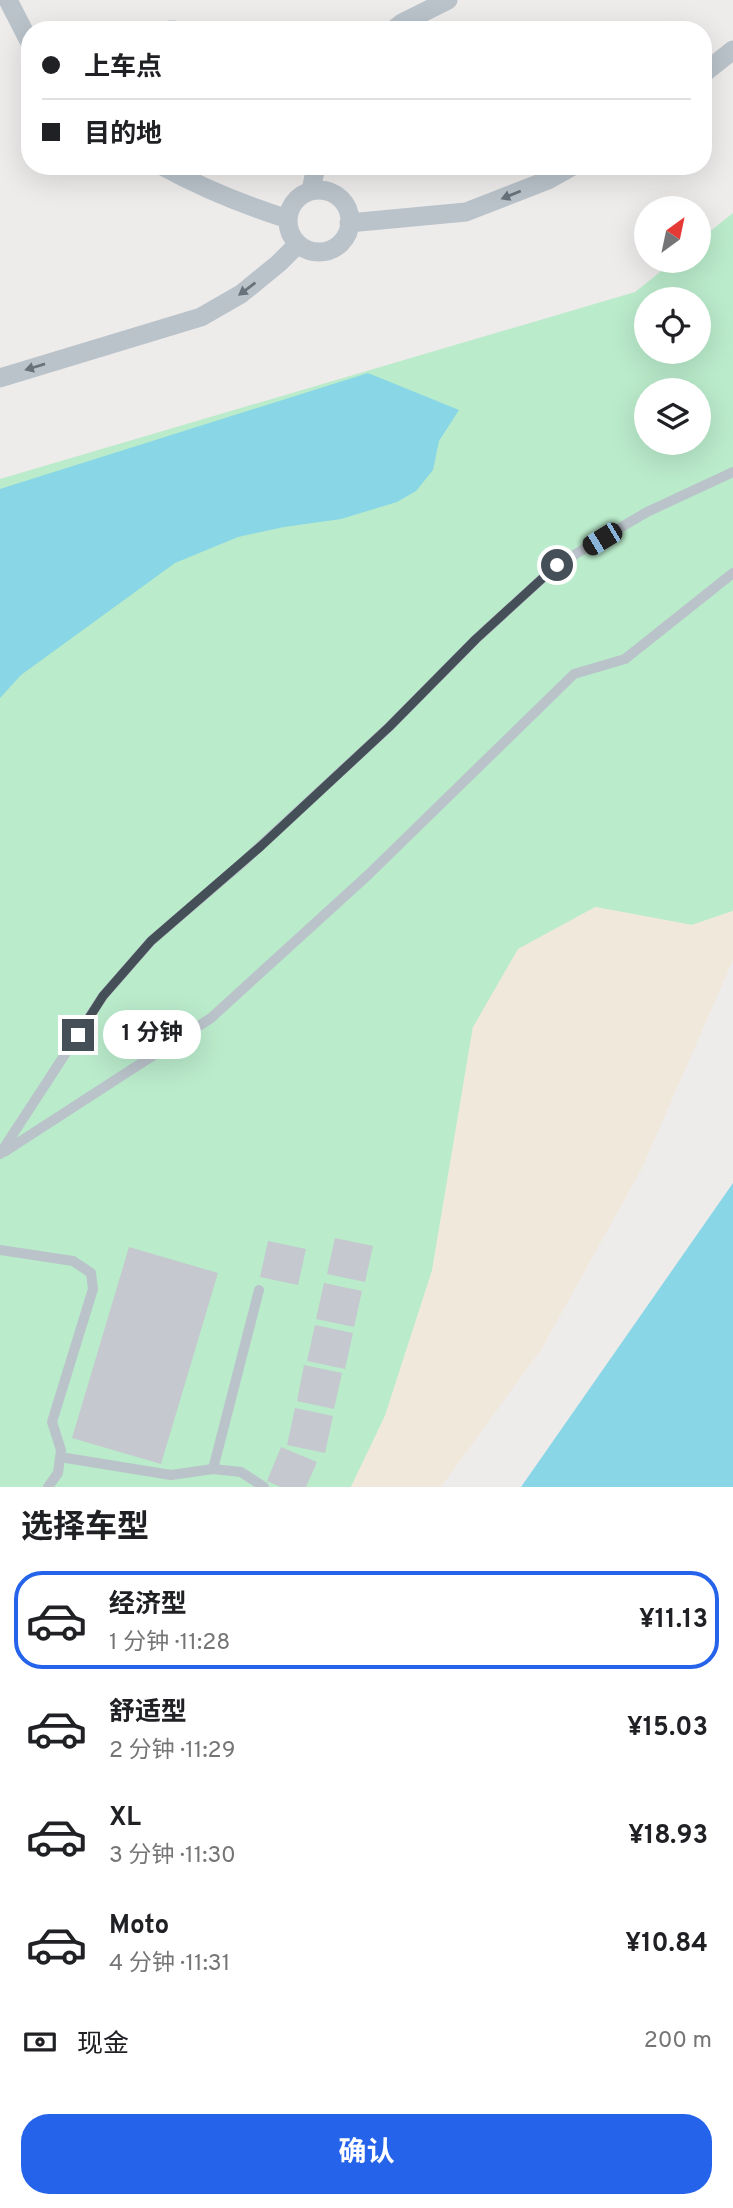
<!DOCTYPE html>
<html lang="zh">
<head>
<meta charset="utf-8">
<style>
	body { margin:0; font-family:Overpass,"Noto Sans SC",sans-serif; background:#f6f6f6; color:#202124; height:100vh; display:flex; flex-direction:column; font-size:26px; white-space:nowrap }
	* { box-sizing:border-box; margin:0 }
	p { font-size:23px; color:#757577 }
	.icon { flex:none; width:38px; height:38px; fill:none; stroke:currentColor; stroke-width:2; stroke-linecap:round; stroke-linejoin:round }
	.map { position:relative; height:1487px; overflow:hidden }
	.details { display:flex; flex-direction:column; background:#fff; flex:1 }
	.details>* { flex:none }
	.banner { position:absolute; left:21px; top:21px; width:691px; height:154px; border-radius:28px; box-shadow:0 7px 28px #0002; display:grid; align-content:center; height:154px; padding:0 21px; background:#fff }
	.needle { width:46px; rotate:33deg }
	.fabs { position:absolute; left:634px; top:196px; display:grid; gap:14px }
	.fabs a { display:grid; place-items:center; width:77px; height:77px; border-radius:50%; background:#fff; box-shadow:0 7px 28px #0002; font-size:35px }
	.end { position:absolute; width:32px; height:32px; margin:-16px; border:9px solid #454f57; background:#fff; box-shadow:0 0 0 4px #fff }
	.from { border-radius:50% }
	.bubble { position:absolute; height:49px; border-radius:24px; background:#fff; box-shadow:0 7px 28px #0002; font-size:23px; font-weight:700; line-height:49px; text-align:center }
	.car { position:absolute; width:21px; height:42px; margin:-21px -10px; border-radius:9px; box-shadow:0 0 5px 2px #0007; background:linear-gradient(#222 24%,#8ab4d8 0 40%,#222 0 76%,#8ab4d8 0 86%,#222 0) }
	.banner b { display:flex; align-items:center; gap:24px; height:66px; font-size:26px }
	.banner b+b { border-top:2px solid #e0e0e0 }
	.banner i { width:18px; height:18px; background:#202124 }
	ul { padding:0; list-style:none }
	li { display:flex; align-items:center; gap:21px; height:98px; margin:0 14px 10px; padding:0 7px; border:4px solid transparent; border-radius:28px }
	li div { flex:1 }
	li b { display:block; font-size:26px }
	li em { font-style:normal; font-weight:700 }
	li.selected { border-color:#2563eb }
	li>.icon { width:63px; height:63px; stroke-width:1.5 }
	h2 { padding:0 21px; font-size:32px; line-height:84px }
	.pay { display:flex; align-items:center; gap:18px; height:77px; padding:0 21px; font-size:26px }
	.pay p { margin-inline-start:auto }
	.primary-button { display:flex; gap:14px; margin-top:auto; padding:14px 21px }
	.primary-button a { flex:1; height:80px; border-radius:28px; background:#2563eb; color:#fff; font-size:28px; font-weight:700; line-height:80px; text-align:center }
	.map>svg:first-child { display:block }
	.green { fill:#baebcb; fill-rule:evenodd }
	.sand { fill:#f0e8db }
	.water { fill:#89d6e6 }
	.building { fill:#c5c8ce }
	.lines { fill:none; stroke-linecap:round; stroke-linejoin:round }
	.lane { stroke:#bac3ca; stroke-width:10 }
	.street { stroke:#bac3ca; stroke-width:19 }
	.oneway { fill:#68727a }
	.route { stroke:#454f57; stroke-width:9 }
</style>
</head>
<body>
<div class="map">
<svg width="733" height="1487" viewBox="0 0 733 1487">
	<rect width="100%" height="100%" fill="#eeebeb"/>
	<!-- green -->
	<path class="green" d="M733 213V911L692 925 595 907 473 1027 432 1271 385 1416 351 1487H0V479L635 292 674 261H698V241ZM646 299H698V352H646ZM646 390H698V443H646Z"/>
	<!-- sand -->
	<path class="sand" d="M595 907 692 925 733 911V960L642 1168 542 1348 441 1487H351L385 1416 432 1271 473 1027 518 949Z"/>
	<!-- water -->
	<path class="water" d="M368 373 459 410 439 441 433 470 416 491 397 502 341 519 284 527 238 537 175 563 21 675 0 698V489Z
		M733 1183V1487H521Z"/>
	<!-- building -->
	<path class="building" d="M335 1238 373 1246 365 1282 327 1274Z
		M268 1241 306 1249 298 1285 260 1277Z
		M129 1247 218 1273 161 1464 72 1438Z
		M324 1283 362 1291 354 1327 316 1319Z
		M315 1325 353 1333 345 1369 307 1361Z
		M304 1365 342 1373 334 1409 297 1401Z
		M295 1408 333 1416 325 1453 287 1445Z
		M281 1447 317 1462 306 1487H281L267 1481Z"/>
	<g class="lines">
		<!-- lane -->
		<path class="lane" d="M4 1152 211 1018 368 875 574 674 625 659 733 573
			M0 1154 103 996 151 941 242 863 389 727 476 639 557 565 647 512 733 472
			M0 1250 73 1261 91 1273 93 1289 52 1422 61 1450 58 1473 48 1487
			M60 1457 171 1475 213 1469 241 1472 264 1487
			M213 1469 259 1290"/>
		<!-- street -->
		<path class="street" d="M8 0 30 43
			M169 30H175
			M393 30 402 23 448 0
			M704 73 733 50
			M162 166C202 188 244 205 288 219
			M288 221a31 31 0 1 1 62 0a31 31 0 1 1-62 0Z
			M311 191 316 166
			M349 223 466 212 548 180 573 166
			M0 378 201 317 241 294 279 263 298 244"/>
	</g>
	<!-- one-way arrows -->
	<defs><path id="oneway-solid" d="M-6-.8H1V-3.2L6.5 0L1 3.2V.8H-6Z" transform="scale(1.75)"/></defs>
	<g class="oneway">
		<use href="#oneway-solid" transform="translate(511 195) rotate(158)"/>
		<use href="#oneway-solid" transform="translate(247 289) rotate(143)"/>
		<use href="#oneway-solid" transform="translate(35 367) rotate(163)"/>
	</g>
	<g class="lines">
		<!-- route -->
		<path class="route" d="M78 1035 103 996 151 941 261 846 389 727 476 639 557 565"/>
	</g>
</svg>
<div class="fabs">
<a><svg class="needle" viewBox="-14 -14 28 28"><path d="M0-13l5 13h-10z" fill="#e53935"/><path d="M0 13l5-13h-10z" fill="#757577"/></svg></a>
<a><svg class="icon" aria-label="locate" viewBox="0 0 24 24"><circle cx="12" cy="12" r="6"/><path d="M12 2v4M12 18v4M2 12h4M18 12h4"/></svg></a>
<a><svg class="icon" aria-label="layers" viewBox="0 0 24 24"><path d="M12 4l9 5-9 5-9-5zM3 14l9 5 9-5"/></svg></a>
</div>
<i class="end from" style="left:557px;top:565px"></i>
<i class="end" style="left:78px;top:1035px"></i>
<div class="bubble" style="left:103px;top:1010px;width:98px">1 分钟</div>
<i class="car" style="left:602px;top:539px;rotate:239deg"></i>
<div class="banner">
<b><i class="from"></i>上车点</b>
<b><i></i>目的地</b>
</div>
</div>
<section class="details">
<h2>选择车型</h2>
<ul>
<li class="selected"><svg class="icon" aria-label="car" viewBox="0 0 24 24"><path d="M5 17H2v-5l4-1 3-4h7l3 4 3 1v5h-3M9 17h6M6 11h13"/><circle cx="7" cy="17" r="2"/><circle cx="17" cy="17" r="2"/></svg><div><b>经济型</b><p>1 分钟 · 11:28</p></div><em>¥11.13</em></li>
<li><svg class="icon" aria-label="car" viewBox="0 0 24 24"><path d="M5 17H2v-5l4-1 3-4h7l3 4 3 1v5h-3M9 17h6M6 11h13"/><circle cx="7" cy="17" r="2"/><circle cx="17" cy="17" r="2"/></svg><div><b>舒适型</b><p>2 分钟 · 11:29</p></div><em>¥15.03</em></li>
<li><svg class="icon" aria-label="car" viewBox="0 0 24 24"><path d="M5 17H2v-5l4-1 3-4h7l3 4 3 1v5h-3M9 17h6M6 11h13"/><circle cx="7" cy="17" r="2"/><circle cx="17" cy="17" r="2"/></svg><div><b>XL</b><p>3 分钟 · 11:30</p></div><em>¥18.93</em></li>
<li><svg class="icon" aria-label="car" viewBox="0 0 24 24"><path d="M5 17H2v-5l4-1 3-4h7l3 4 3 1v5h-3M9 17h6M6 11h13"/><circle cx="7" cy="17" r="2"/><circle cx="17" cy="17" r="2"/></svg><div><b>Moto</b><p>4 分钟 · 11:31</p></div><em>¥10.84</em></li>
</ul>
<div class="pay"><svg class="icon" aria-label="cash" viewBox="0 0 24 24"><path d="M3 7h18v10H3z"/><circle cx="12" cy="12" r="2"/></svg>现金<p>200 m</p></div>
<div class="primary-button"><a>确认</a></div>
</section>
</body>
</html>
